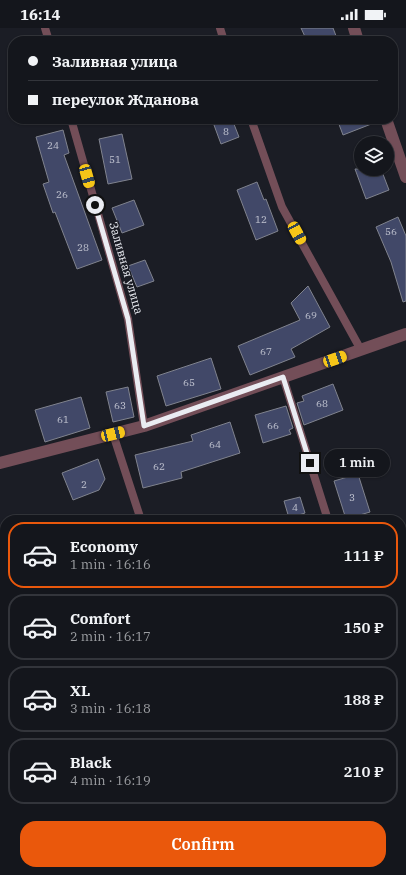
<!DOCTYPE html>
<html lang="en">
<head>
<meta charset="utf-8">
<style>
	body { margin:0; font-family:"IBM Plex Serif",serif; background:#212329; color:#f1f3f6; height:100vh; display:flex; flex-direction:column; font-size:15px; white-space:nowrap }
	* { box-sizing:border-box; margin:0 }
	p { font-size:13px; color:#9d9fa3 }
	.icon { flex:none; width:22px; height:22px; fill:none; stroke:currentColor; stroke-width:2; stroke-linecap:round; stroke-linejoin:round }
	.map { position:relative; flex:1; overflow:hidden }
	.sheet { position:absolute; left:0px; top:487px; width:406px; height:360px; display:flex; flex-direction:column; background:#14161c; border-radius:16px 16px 0 0; box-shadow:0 1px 3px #0004,0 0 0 1px #33353b }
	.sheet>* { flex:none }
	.top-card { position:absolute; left:8px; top:8px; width:390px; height:88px; border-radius:16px; box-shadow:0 1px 3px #0004,0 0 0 1px #33353b; display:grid; align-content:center; height:88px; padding:0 20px; background:#14161c }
	.tools { position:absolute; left:354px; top:108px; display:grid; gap:8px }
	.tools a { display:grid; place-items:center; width:40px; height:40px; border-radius:50%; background:#14161c; box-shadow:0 1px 3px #0004,0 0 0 1px #33353b; font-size:20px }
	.end { position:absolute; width:18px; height:18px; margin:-9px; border:5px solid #eaecf2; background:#111; box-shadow:0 0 0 2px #111 }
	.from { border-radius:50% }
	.bubble { position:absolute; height:28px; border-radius:14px; background:#14161c; box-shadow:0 1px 3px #0004,0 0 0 1px #33353b; font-size:13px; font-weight:600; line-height:28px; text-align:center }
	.car { position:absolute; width:12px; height:24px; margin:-12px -6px; border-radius:5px; box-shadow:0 0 3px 1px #0007; background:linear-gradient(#f5c518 24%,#345 0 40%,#f5c518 0 76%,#345 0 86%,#f5c518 0) }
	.top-card b { display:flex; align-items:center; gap:14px; height:38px; font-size:15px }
	.top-card b+b { border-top:1px solid #33353b }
	.top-card i { width:10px; height:10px; background:#f1f3f6 }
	ul { padding:7px 0 0; list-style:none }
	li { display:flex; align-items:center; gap:12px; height:66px; margin:0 8px 6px; padding:0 12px; border:2px solid #33353b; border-radius:16px }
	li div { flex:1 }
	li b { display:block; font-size:15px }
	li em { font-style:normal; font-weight:600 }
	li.on { border-color:#ea580c }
	li>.icon { width:36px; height:36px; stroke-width:1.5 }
	.action { display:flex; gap:8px; margin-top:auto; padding:8px 20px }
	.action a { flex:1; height:46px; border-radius:16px; background:#ea580c; color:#fff; font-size:16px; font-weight:600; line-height:46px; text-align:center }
	.status { display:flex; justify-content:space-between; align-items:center; height:28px; padding:0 20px; background:#14161c; direction:ltr }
	.status svg { height:11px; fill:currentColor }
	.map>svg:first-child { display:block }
	.building { fill:#414868; stroke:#80838e }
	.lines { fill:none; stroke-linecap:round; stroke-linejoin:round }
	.lane { stroke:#734e58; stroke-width:8 }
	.street { stroke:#734e58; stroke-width:12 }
	.secondary { stroke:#a36979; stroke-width:12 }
	.route { stroke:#eaecf2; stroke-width:5 }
	.labels { text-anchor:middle; stroke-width:3; stroke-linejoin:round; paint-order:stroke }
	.number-label { font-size:10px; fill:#c0c3d0 }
	.street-label { font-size:12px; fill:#eaecf2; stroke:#1b1d25 }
</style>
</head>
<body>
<div class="status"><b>16:14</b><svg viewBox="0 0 49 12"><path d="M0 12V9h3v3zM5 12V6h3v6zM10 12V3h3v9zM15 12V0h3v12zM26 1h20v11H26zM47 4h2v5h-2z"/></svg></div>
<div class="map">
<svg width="406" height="847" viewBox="0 0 406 847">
	<rect width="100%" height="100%" fill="#1b1d25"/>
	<!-- building -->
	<path class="building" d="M301 0H333L338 13H307Z
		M229 91H232L239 109 221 116 214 97Z
		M337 91H379V93L343 107Z
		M63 102 69 125 64 127 102 232 77 241 55 184 53 185 43 156 49 154 36 109Z
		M122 106 132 151 108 156 99 111Z
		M355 141H381L389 162 366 171Z
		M257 154 264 172 266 171 278 203 256 212 237 162Z
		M134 172 144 197 122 205 112 180Z
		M398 189 406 208V273L403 274 391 234 376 199Z
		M145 232 154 253 137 259 128 238Z
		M308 258 330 299 291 321 295 329 250 347 238 318 300 292 291 275Z
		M211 330 221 361 166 378 157 348Z
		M333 356 343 382 304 397 297 375 304 373 302 368Z
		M128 359 134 389 113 394 106 364Z
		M81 369 90 400 45 414 35 382Z
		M286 378 293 400 289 402 291 406 263 415 255 387Z
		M230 394 240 425 181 444 182 450 143 460 135 427 193 413 191 407Z
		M98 431 105 451 99 462 73 472 62 445Z
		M358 446 370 484 346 491 334 453Z
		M300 469 305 485 289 490 284 473Z"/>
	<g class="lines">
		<!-- lane -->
		<path class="lane" d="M45 0 49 13
			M220 0 224 13
			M71 91 128 291 144 398
			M251 91 282 179 361 322
			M283 349 328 492
			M113 406 141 492"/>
		<!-- street -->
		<path class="street" d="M354 0 358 13
			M386 91 406 149
			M0 435 144 398 406 306
			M0 690 5 706
			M44 842 46 847"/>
		<!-- secondary -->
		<path class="secondary" d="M401 775 406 773
			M154 847 171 842"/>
	</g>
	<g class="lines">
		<!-- route -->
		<path class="route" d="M95 177 128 291 144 398 283 349 310 435"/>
	</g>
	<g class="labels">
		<!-- number labels -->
		<g class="number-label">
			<text x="226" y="107">8</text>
			<text x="53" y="121">24</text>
			<text x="115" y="135">51</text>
			<text x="62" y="170">26</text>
			<text x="261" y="195">12</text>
			<text x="391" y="207">56</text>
			<text x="83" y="223">28</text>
			<text x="311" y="291">69</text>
			<text x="266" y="327">67</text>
			<text x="189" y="358">65</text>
			<text x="322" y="379">68</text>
			<text x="120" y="381">63</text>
			<text x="63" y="395">61</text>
			<text x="273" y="401">66</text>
			<text x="215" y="420">64</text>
			<text x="159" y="442">62</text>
			<text x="84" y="460">2</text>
			<text x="352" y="473">3</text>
			<text x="295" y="483">4</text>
		</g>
		<!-- street labels -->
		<g class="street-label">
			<text transform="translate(126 240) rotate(74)" y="4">Заливная улица</text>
		</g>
	</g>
</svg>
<div class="tools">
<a><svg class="icon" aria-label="layers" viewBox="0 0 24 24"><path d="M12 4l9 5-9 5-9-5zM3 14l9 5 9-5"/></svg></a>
</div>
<i class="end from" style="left:95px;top:177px"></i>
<i class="end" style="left:310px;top:435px"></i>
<div class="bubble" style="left:324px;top:421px;width:66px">1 min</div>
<i class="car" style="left:87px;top:148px;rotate:164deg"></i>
<i class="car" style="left:297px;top:205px;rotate:151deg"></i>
<i class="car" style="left:335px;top:331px;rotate:71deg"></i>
<i class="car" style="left:113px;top:406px;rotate:76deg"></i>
<div class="top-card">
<b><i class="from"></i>Заливная улица</b>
<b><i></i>переулок Жданова</b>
</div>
<section class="sheet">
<ul>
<li class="on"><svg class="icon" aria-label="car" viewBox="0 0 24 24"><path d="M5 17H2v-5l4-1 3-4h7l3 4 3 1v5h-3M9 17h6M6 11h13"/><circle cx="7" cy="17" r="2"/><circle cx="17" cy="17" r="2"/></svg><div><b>Economy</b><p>1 min · 16:16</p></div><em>111 ₽</em></li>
<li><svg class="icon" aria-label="car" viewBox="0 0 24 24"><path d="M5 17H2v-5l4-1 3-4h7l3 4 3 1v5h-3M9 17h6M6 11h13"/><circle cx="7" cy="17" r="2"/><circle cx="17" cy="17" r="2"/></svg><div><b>Comfort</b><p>2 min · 16:17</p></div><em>150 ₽</em></li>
<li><svg class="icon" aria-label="car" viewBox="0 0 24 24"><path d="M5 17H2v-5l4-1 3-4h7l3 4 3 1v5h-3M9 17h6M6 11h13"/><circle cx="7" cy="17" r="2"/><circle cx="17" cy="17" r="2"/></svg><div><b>XL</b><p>3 min · 16:18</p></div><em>188 ₽</em></li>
<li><svg class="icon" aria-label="car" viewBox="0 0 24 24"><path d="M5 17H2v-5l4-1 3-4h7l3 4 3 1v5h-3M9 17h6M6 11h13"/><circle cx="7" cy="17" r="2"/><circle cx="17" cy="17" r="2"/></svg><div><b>Black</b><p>4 min · 16:19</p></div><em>210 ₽</em></li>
</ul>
<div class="action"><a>Confirm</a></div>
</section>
</div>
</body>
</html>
